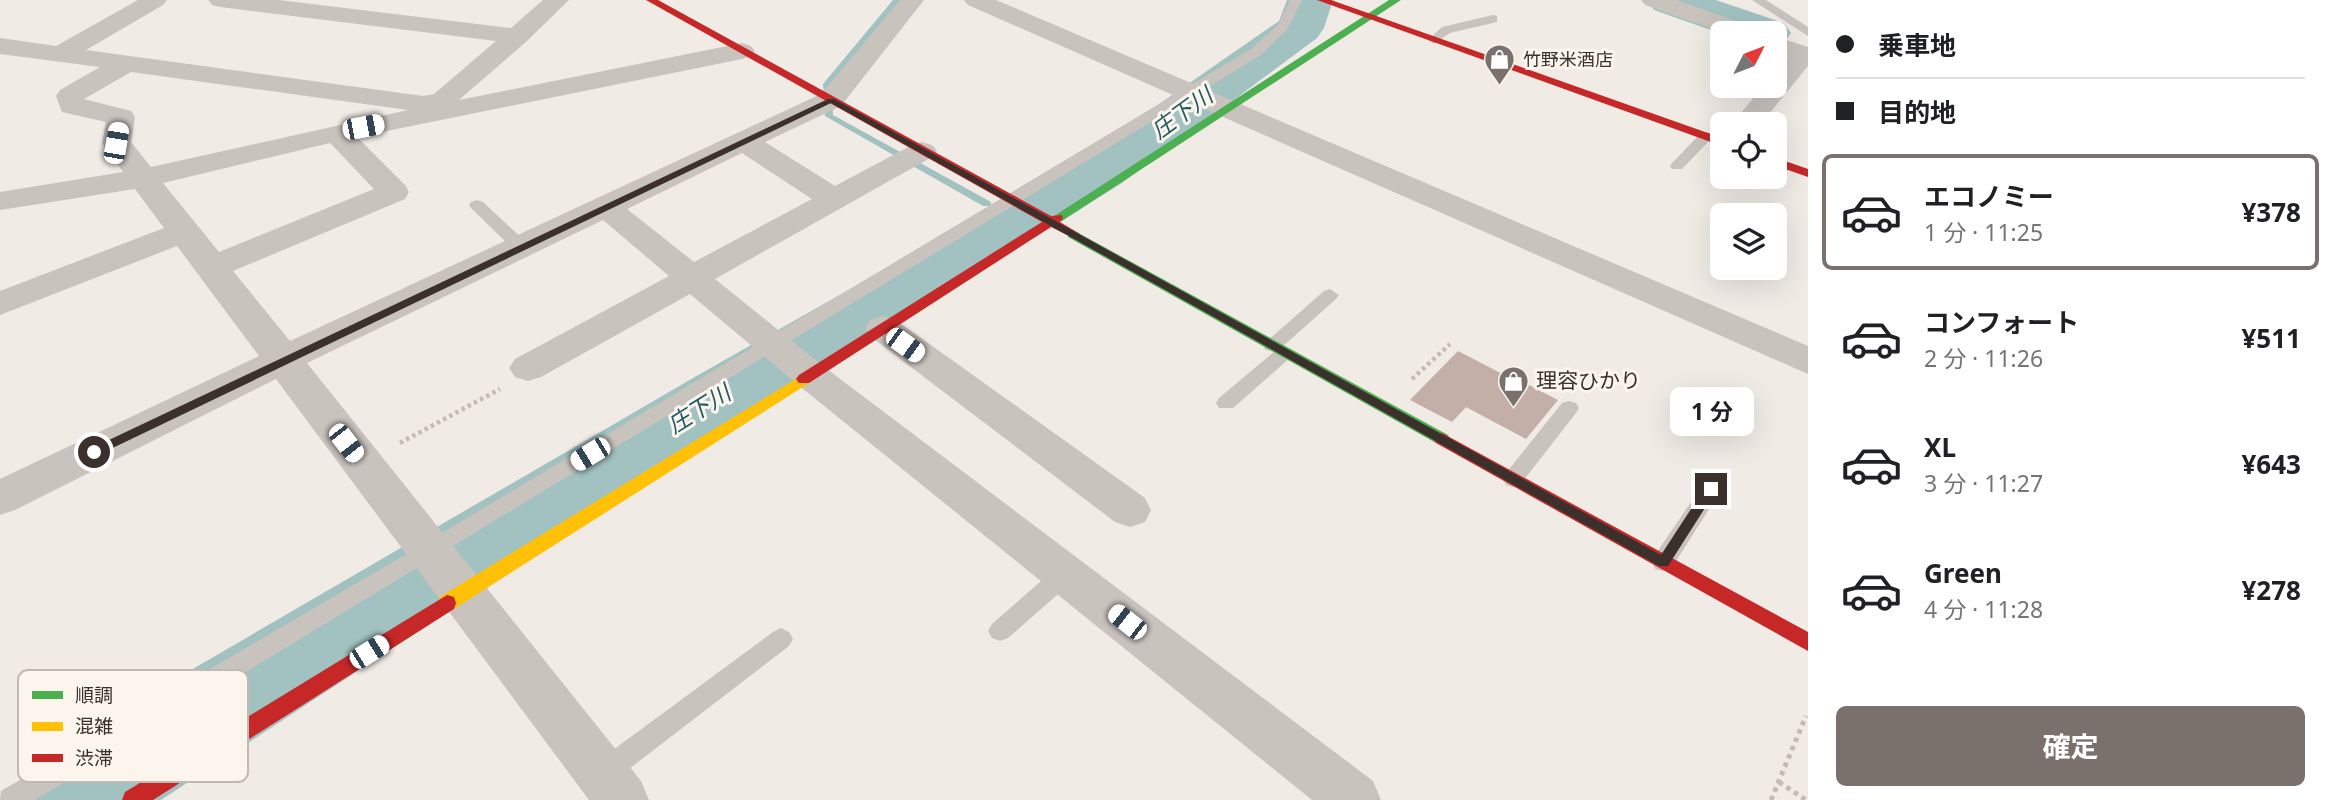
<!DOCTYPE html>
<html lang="ja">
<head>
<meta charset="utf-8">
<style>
	body { margin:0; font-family:"Noto Sans","Noto Sans JP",sans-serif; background:#f2f2f2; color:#202124; height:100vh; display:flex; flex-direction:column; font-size:26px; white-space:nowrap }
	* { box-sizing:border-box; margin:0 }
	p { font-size:23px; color:#757577 }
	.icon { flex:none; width:38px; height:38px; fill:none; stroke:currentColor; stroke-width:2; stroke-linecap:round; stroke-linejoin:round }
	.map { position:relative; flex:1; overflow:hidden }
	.side { display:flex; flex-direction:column; background:#fff; width:525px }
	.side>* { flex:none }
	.guide { display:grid; align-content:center; height:154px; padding:0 28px; background:#fff }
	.needle { width:46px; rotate:48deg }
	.controls { position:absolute; left:1710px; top:21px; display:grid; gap:14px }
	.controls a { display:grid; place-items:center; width:77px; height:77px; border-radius:10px; background:#fff; box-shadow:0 7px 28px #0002; font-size:35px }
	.end { position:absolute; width:32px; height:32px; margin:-16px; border:9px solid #3b302b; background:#fff; box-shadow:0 0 0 4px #fff }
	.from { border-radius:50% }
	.bubble { position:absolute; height:49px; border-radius:10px; background:#fff; box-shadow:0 7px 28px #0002; font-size:23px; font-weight:700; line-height:49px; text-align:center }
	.car { position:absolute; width:21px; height:42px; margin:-21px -10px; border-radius:9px; box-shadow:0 0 5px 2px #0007; background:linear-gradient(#fff 24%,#345 0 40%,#fff 0 76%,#345 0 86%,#fff 0) }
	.guide b { display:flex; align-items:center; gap:24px; height:66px; font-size:26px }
	.guide b+b { border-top:2px solid #e0e0e0 }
	.guide i { width:18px; height:18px; background:#202124 }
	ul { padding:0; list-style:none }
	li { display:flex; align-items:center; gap:21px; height:116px; margin:0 14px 10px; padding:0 14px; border:4px solid transparent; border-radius:10px }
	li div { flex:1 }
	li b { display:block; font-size:26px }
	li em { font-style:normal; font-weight:700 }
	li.active { border-color:#7a716c }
	li>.icon { width:63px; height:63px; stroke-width:1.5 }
	.button { display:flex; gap:14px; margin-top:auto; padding:14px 28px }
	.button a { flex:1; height:80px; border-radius:10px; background:#7a716c; color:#fff; font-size:28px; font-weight:700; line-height:80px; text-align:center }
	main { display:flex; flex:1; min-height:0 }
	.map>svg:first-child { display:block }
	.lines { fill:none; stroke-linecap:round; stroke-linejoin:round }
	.stream { fill:#a1c2c1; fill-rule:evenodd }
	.river { fill:#a1c2c1; fill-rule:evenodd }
	.building { fill:#c3afa7 }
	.path-far1 { stroke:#c2bbb6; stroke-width:4.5; stroke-dasharray:3.5 3.5; stroke-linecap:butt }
	.path { stroke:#c2bbb6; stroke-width:5; stroke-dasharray:4.5 4.5; stroke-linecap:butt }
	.lane { fill:#c9c3be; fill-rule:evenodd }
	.street { fill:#c9c3be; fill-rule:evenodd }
	.fast { fill:#4caf50; fill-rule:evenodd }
	.slow { fill:#ffc107; fill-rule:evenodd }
	.jam { fill:#c62828; fill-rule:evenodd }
	.route { fill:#3b302b }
	.labels { text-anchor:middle; stroke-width:6; stroke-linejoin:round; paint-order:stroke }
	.far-poi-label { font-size:18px; fill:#3b302b; stroke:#fbf5ee; text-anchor:start }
	.poi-label { font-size:21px; fill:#3b302b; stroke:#fbf5ee; text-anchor:start }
	.water-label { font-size:23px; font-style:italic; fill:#1f5a5e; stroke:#fbf5ee }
	.key { fill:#fbf5ee; stroke:#c1bab4; stroke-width:2 }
	.key-label { font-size:19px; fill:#3b302b }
</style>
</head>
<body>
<main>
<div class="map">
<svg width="1808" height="800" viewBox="0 0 1808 800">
	<rect width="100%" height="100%" fill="#f0ebe5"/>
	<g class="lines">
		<!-- stream -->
		<path class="stream" d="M893 0H901L831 84 833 115 991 202V206H983L825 116 823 84Z
			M1001 209 1020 219 1021 221 1020 223H1012L997 214V210Z"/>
		<!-- river -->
		<path class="river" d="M1287 0H1333L1324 28 1317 38 1122 183 752 412 161 800H16L31 763 700 374 1080 159 1279 21Z
			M1647 0H1716L1784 23 1791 33 1784 43 1774 46V33L1722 34 1654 10Z"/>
	</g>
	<!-- building -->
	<path class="building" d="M1458 351 1512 379 1513 377 1558 400 1526 439 1466 407 1452 422 1410 400Z"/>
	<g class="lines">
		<!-- path-far1 -->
		<path class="path-far1" d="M1412 379 1450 344
			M400 443 500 389"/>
		<!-- path -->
		<path class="path" d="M1779 782 1806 800
			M1771 800 1806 716"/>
		<!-- lane -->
		<path class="lane" d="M1290 0H1302L1287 30 1261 55 35 800H0L1 791 422 545 1251 49 1278 25Z
			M1752 0H1766L1808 27V36Z
			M1493 15 1497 16V22L1450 33 1434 44 1428 40 1442 27Z
			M1706 132 1711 133V139L1682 169H1672L1670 166 1672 163 1701 133Z
			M477 200 483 202 527 243 529 247 527 251H515L471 208 469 205 471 202Z
			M1330 289 1339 295 1336 299 1281 348 1291 349 1294 353 1291 357 1233 408H1219L1216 403 1219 398 1275 351 1266 350 1263 346 1266 342 1324 291Z
			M1569 401 1576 403 1579 408 1576 413 1520 485 1513 487 1506 485 1503 479 1506 473 1562 403Z
			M1711 481 1718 483 1721 489 1718 495 1671 569 1663 571 1655 569 1652 562 1655 555 1704 483Z
			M1065 565 1073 567 1076 574 1073 581 1008 638 1000 641 992 638 988 631 992 624 1057 567Z
			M781 628 789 632 793 639 789 646 612 782 603 786 594 782 590 773 594 764 773 632Z"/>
		<!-- street -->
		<path class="street" d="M138 0H167L163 5 86 50 423 96 434 94 496 41 220 7 212 5 208 0H279L511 28 543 0H569L527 41 459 100 742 43 751 46 755 51 751 56 742 59 357 137 405 185 409 192 405 199 233 271 290 341 821 94 900 0H924L841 106 765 142 835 186 912 145 922 142 932 145 937 151 932 157 715 279 823 366 1373 781 1381 800H1312L797 384 690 294 541 377 528 381 515 377 509 368 515 359 669 276 603 220 307 363 641 781 649 800H589L276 379 15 510 0 515V479L259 356 177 246 0 315V291L164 228 135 189 0 210V192L123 172 102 143 106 122 62 112 56 96 60 90 100 67 0 54V38L56 46ZM131 72 408 110 151 167 131 142 135 117 131 111 84 99ZM330 143 374 189 219 252 163 183ZM742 153 812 199 694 262 627 209Z
			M964 0H996L1808 346V374L968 5Z
			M1641 0H1676L1756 28 1759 33H1724L1645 5Z
			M1774 36 1808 47V66L1761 124H1732L1763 86H1774V73L1788 57 1774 52Z
			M883 316 896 320 1145 498 1151 510 1145 522 1130 527 1115 522 870 336 865 328 870 320Z"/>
		<!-- fast -->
		<path class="fast" d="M1389 0H1401L1062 221 1057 222 1051 218Z
			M1073 230 1448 435 1450 439 1448 443H1436L1068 237V231Z"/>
		<!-- slow -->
		<path class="slow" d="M804 374 809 375 812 379 809 383 454 609 447 611 440 609 438 603 440 597Z"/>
		<!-- jam -->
		<path class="jam" d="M646 0H658L1051 216 1062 215 1063 218 1060 222 1080 234 1073 238 1051 227 809 383H799L796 379 799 375 1042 222Z
			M1317 0H1331L1722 138V146Z
			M1774 157 1808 169V177L1774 165Z
			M1442 433 1808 632V651L1436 443 1434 439 1436 435Z
			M447 595 454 597 456 603 454 609 153 800H122L125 792Z"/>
	</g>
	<!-- route -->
	<path class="route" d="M828 99H834L1661 555 1706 486 1711 484 1717 489 1668 566H1659L831 103 98 455H90L88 452 90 449Z"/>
	<!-- icons -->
	<defs>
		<symbol id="shop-pin" viewBox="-11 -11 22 30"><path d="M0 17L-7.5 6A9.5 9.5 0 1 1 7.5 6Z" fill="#7a716c" stroke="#fbf5ee"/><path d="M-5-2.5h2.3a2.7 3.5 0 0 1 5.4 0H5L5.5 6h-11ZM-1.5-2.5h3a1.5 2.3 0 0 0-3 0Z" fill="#fff"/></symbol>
	</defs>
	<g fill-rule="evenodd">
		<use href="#shop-pin" x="1482" y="42" width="35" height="47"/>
		<use href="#shop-pin" x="1496" y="364" width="35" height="47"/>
	</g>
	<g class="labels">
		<!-- far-poi labels -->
		<g class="far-poi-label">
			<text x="1523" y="66">竹野米酒店</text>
		</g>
		<!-- poi labels -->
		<g class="poi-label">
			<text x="1536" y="388">理容ひかり</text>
		</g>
		<!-- water labels -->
		<g class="water-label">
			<text transform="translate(1182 113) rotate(-36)" y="8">庄下川</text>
			<text transform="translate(699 409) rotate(-32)" y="8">庄下川</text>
		</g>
	</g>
	<!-- legend -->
	<rect x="18" y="670" width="230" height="112" rx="10" class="key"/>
	<rect x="32" y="691" width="31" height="8" fill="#4caf50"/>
	<rect x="32" y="722" width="31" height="9" fill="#ffc107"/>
	<rect x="32" y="754" width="31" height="8" fill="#c62828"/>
	<g class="key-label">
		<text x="75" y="702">順調</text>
		<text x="75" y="733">混雑</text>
		<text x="75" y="765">渋滞</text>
	</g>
</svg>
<div class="controls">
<a><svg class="needle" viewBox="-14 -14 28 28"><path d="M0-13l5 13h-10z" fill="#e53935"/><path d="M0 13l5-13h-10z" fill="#757577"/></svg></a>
<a><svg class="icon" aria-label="locate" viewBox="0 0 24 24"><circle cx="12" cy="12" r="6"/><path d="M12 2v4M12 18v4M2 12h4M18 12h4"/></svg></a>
<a><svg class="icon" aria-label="layers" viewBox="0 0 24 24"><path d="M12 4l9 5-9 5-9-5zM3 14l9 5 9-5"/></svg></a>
</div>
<i class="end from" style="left:94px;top:452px"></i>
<i class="end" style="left:1711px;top:489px"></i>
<div class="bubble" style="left:1670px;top:387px;width:84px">1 分</div>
<i class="car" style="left:363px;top:127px;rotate:79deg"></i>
<i class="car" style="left:116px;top:143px;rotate:10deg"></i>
<i class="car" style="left:905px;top:345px;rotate:126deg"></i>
<i class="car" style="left:346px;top:443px;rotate:142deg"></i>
<i class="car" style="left:590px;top:454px;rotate:239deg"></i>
<i class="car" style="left:1127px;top:622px;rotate:308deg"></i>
<i class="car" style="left:369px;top:652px;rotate:58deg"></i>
</div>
<section class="side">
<div class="guide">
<b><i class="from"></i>乗車地</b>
<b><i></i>目的地</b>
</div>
<ul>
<li class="active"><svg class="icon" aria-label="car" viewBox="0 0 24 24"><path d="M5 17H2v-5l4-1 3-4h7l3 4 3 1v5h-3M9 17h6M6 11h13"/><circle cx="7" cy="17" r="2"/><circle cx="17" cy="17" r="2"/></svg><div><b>エコノミー</b><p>1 分 · 11:25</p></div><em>¥378</em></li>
<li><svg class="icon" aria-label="car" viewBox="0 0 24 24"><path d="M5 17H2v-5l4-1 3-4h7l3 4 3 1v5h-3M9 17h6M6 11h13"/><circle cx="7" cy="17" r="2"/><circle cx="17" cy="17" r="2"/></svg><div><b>コンフォート</b><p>2 分 · 11:26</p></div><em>¥511</em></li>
<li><svg class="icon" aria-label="car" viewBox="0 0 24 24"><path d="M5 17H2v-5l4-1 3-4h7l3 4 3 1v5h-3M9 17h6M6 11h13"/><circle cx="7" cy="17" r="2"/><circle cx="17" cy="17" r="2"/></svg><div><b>XL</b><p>3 分 · 11:27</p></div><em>¥643</em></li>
<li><svg class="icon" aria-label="car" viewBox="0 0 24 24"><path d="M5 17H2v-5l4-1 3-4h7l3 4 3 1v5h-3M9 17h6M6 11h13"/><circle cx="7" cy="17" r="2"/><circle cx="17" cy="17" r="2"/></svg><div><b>Green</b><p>4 分 · 11:28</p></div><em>¥278</em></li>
</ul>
<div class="button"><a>確定</a></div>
</section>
</main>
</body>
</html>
